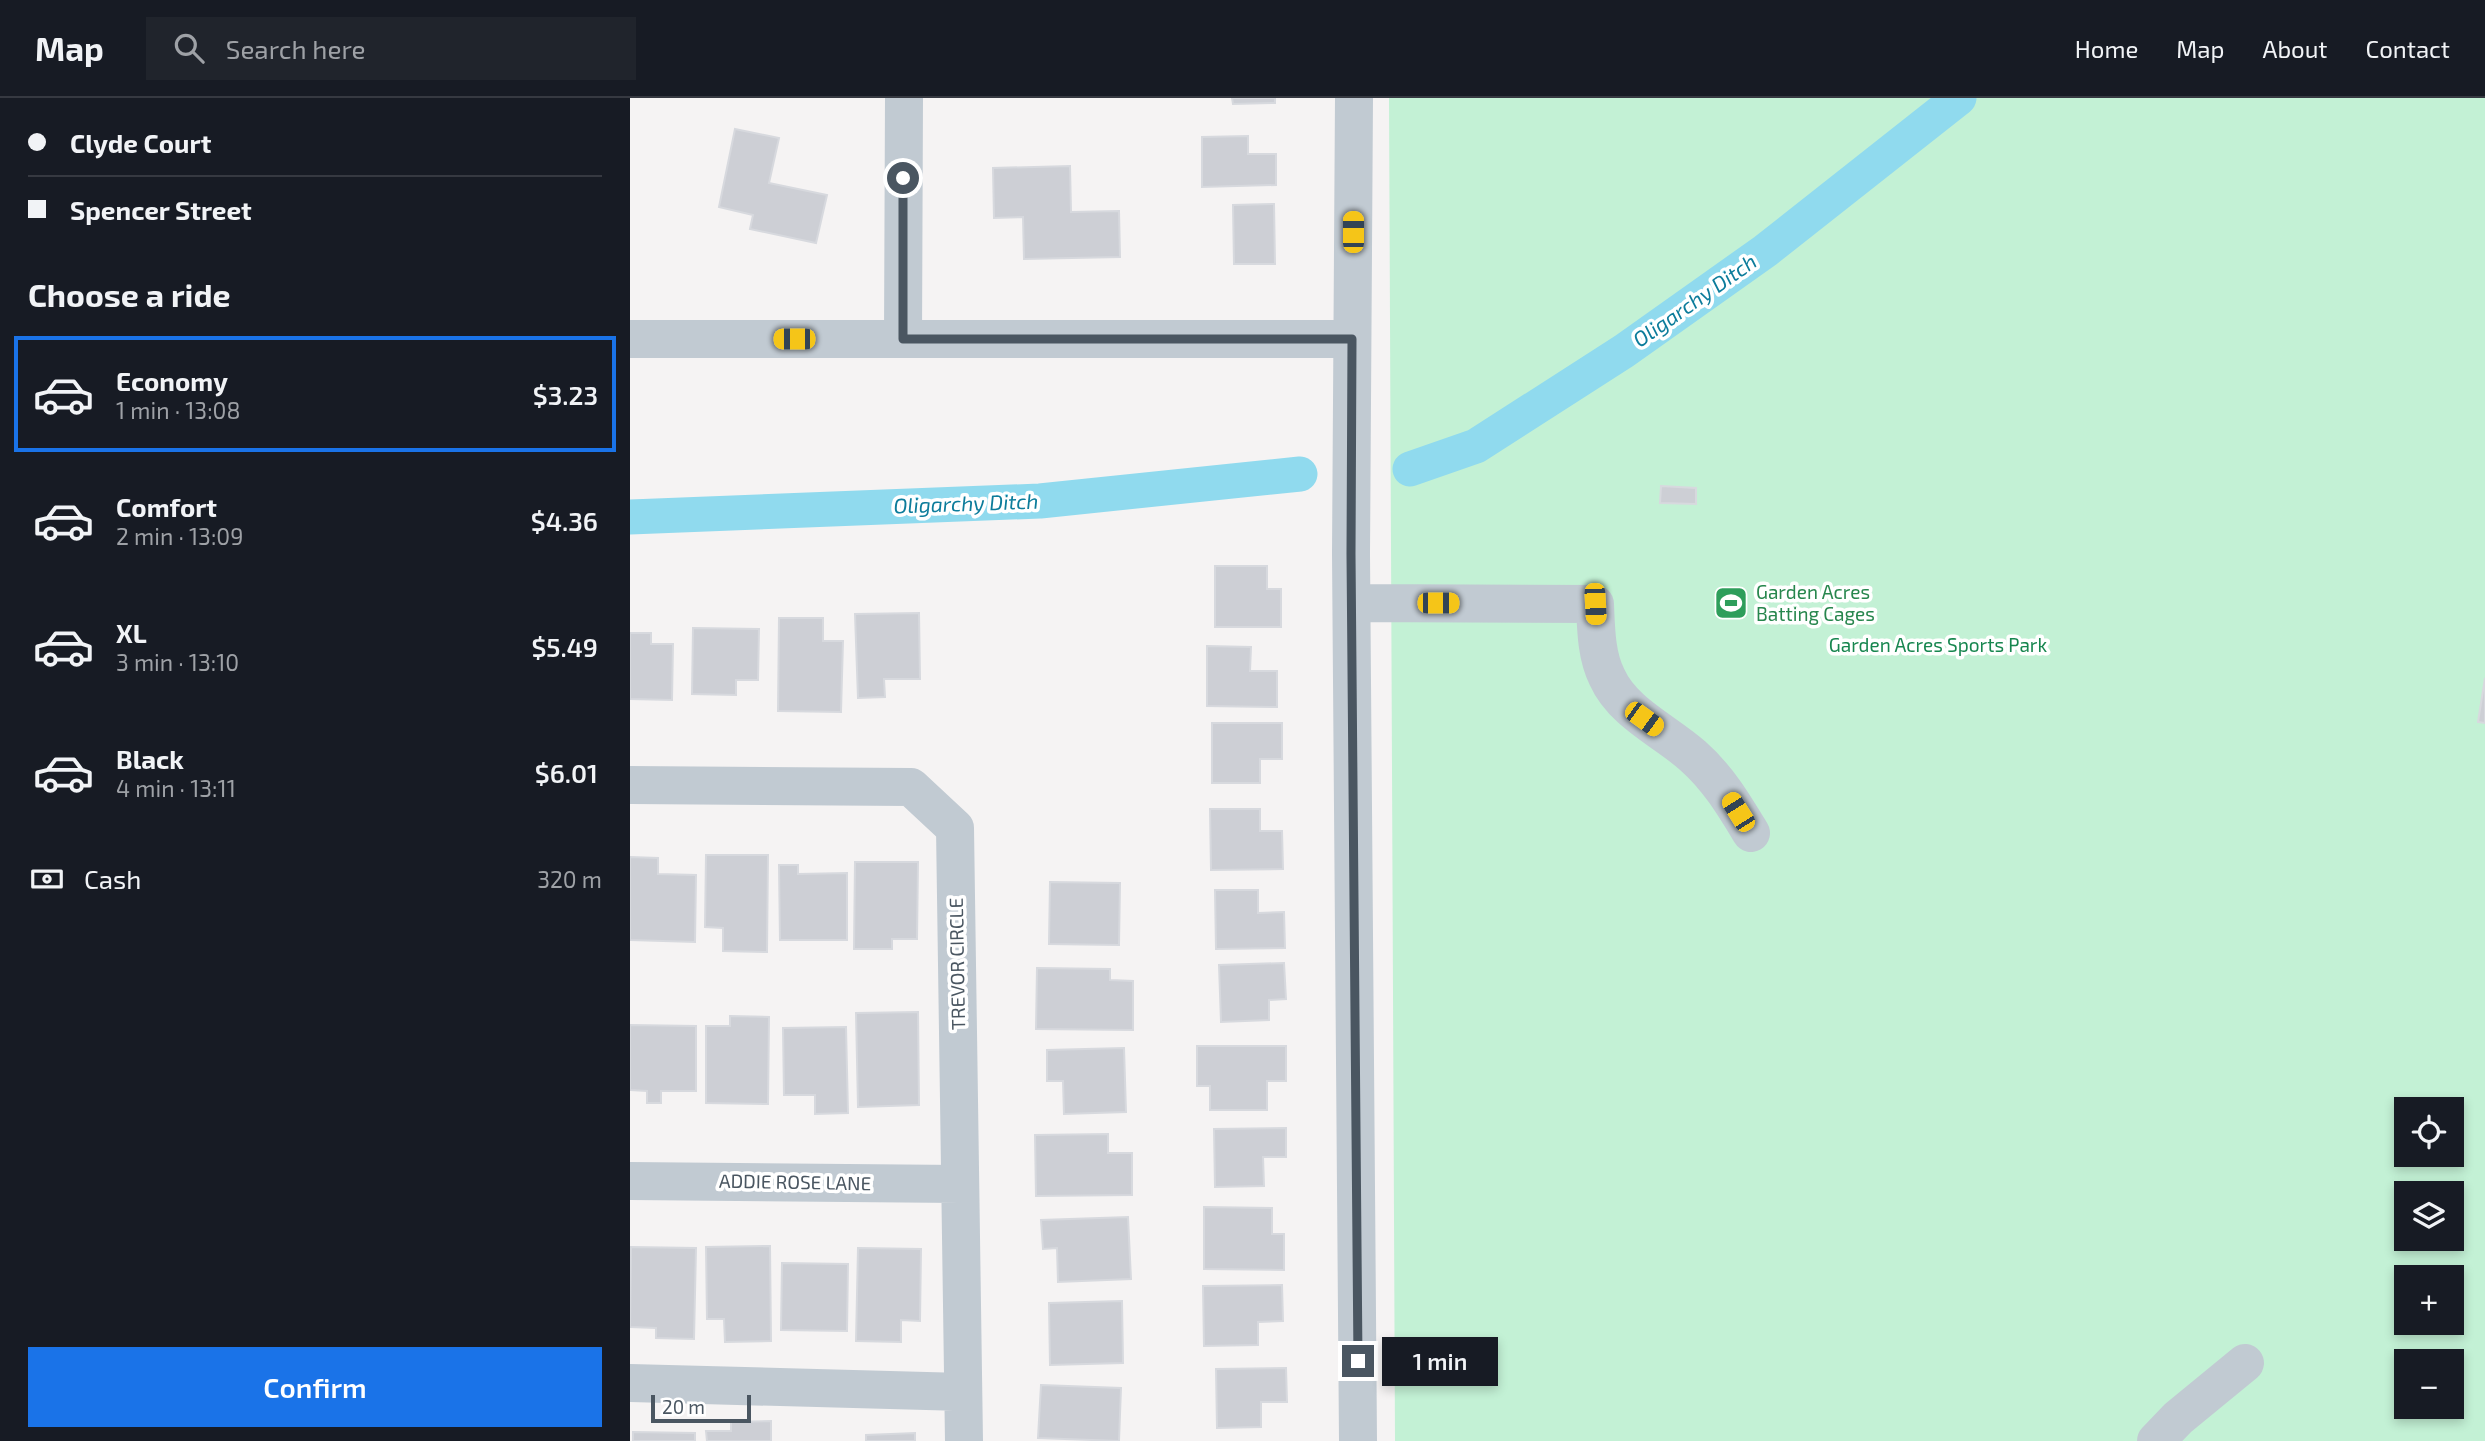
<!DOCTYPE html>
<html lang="en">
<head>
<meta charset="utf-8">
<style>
	body { margin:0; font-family:"Exo 2",sans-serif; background:#20242c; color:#f1f3f6; height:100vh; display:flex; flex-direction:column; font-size:26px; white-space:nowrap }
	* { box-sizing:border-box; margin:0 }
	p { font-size:23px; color:#9ea1a6 }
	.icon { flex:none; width:38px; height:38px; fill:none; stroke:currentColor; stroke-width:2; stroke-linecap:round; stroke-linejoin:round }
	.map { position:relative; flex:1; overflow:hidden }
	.panel { display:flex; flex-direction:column; background:#171b24; width:630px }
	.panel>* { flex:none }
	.top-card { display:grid; align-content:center; height:154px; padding:0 28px; background:#171b24 }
	.tools { position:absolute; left:1764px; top:999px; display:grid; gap:14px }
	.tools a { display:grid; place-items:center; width:70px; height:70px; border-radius:0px; background:#171b24; box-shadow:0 4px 10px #0003; font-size:35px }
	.scale { position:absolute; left:21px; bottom:18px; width:100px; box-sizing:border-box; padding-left:7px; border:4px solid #4a5661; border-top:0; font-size:19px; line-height:24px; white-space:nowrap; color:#4a5661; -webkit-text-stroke:5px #fff; paint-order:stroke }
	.end { position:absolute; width:32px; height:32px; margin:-16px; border:9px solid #4a5661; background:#fff; box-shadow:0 0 0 4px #fff }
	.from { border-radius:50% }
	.bubble { position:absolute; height:49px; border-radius:0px; background:#171b24; box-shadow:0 4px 10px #0003; font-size:23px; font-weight:600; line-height:49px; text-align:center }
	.car { position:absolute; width:21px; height:42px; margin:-21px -10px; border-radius:9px; box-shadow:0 0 5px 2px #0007; background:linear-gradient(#f5c518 24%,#345 0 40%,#f5c518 0 76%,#345 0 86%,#f5c518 0) }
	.top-card b { display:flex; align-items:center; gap:24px; height:66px; font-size:26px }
	.top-card b+b { border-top:2px solid #363941 }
	.top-card i { width:18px; height:18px; background:#f1f3f6 }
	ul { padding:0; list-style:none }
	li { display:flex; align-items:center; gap:21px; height:116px; margin:0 14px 10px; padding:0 14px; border:4px solid transparent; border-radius:0px }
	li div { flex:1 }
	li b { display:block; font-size:26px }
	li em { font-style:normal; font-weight:600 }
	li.active { border-color:#1a73e8 }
	li>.icon { width:63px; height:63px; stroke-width:1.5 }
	h2 { padding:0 28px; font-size:32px; line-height:84px }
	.pay { display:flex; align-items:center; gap:18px; height:77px; padding:0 28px; font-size:26px }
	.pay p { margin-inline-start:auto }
	.button { display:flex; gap:14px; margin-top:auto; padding:14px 28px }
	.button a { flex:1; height:80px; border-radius:0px; background:#1a73e8; color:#fff; font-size:28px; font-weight:600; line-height:80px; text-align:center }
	header { display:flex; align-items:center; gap:42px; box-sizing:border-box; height:98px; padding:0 35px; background:#171b24; border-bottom:2px solid #363941 }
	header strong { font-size:33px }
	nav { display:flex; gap:38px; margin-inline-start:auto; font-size:24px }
	.search { width:490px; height:63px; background:#20242c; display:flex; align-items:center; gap:18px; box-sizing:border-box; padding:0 24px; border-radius:0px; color:#9ea1a6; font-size:26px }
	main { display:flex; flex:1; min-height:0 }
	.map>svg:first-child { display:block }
	.green { fill:#c3f1d5; fill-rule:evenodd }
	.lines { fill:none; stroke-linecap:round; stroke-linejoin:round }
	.canal { stroke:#90daee; stroke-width:35 }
	.building { fill:#cdcfd5; stroke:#d7d9de; stroke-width:2 }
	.minor { stroke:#c1cad2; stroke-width:38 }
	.route { stroke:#4a5661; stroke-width:9 }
	.labels { text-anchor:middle; stroke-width:7; stroke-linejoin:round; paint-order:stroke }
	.leisure-label { font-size:19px; fill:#27864d; stroke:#fff; text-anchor:start }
	.park-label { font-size:19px; fill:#17864f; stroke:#fff }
	.street-label { font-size:19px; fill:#4a5661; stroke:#fff }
	.water-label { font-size:21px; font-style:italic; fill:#0c7c9b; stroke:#fff }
</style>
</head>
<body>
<header>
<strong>Map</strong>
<div class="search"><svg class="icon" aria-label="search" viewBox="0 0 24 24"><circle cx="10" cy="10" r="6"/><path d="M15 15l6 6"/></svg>Search here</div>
<nav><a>Home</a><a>Map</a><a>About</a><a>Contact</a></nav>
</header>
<main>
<section class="panel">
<div class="top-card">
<b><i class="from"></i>Clyde Court</b>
<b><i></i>Spencer Street</b>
</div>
<h2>Choose a ride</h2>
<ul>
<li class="active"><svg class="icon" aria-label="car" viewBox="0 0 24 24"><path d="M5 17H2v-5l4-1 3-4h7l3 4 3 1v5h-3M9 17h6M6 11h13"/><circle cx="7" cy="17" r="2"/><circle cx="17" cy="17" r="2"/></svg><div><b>Economy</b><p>1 min · 13:08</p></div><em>$3.23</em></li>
<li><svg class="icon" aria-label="car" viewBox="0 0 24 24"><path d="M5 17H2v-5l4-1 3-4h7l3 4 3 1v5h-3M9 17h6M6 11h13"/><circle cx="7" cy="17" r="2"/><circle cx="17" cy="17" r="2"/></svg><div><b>Comfort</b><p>2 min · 13:09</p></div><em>$4.36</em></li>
<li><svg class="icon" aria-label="car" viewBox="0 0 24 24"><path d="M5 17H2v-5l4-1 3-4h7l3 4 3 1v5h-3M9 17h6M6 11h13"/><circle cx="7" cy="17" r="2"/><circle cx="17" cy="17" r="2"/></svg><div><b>XL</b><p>3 min · 13:10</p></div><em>$5.49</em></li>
<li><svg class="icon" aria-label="car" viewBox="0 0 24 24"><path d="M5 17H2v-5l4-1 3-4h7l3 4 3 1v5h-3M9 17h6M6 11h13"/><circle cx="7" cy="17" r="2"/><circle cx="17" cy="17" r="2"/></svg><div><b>Black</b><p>4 min · 13:11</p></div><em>$6.01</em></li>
</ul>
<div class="pay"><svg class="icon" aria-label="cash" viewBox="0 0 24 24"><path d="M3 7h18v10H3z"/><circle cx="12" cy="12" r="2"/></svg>Cash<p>320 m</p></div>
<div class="button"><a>Confirm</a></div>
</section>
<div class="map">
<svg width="1855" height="1343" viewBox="0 0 1855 1343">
	<rect width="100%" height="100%" fill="#f5f3f3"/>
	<!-- green -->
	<path class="green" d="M759 0H1855V1343H765ZM1776 1012H1822V1057H1776ZM1776 1096H1822V1141H1776ZM1776 1180H1822V1225H1776ZM1776 1264H1822V1309H1776Z"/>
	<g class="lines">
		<!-- canal -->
		<path class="canal" d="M780 371 846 348 994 253 1135 153 1329 0
			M0 419 410 403 670 376"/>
	</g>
	<!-- building -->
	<path class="building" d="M602 0H645V5L603 6Z
		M105 31 149 40 139 85 197 97 186 145 120 131 123 117 89 109Z
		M618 38V56H646V87L572 89V39Z
		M440 68 441 114 489 113 490 159 394 161 393 119 364 120 363 70Z
		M644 106 645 166H604L603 107Z
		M1031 388 1066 390V406L1030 405Z
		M585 468H637V491H651V529H585Z
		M289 515 290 581H254L255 599 228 600 225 516Z
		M149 520H193V543H213L211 614 148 613Z
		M63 530 129 531 128 582H106V597L62 596Z
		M0 535H21V546H43L42 602 0 601Z
		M577 548 621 549 620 573H647V609L577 608Z
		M1855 580V625L1848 624Z
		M582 625H652V661H630V685H582Z
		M580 711H630V733H652L653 771 581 772Z
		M76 757H138L137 854 93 853V830L75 829Z
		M0 759 28 760V776L66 777 65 844 0 842Z
		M225 764H288L287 841H262V851H224Z
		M149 767H168V776L217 775V842H150Z
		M420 784 490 785 489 847 419 846Z
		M585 792H628V815L654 814 655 850 586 851Z
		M654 865 656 901 639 902V922L591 924 589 867Z
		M407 870 480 871V882L503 883V932L406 931Z
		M288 914 289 1007 228 1009 226 915Z
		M100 918 139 919 138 1006 76 1005V928H100Z
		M0 927 66 928V993H31V1005H17V993L0 992Z
		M216 929 218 1015 185 1016V997H154L153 930Z
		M567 948H656V983H637V1012H580V988H567Z
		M494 950 496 1014 434 1016 433 983H417V952Z
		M656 1030V1059H633L634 1088 585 1089 584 1031Z
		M478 1036V1055H502V1097L406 1098 405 1037Z
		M574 1109 642 1110V1136H654V1172L574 1171Z
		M498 1119 501 1181 428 1184 427 1150 413 1151 411 1122Z
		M140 1148 141 1243 95 1244 94 1221H77L76 1149Z
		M1 1149 66 1150 64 1241 26 1240V1230L0 1229Z
		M228 1150 291 1151 290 1223 271 1222V1244L226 1243Z
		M152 1165 218 1166 217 1233 151 1232Z
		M652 1187 653 1223 628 1224V1247L574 1248 573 1188Z
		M492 1203 493 1265 420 1267 419 1205Z
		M656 1270 657 1304H631V1329L587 1330 586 1271Z
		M411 1287 491 1290 489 1343 408 1340Z
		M141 1323V1343H77L76 1333H101V1324Z
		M3 1334 65 1335V1343H3Z
		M285 1335V1343H236V1337Z"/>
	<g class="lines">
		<!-- minor -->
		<path class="minor" d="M724 0 721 456 728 1343
			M0 241H722
			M273 241 274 0
			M722 505 965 506C966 530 966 557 977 579 993 615 1035 633 1063 658 1088 680 1104 707 1121 735
			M0 687 281 689 325 730 334 1343
			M0 1083 330 1086
			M0 1285 333 1294
			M1526 1343 1548 1320 1615 1265"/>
	</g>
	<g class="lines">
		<!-- route -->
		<path class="route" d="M273 80V241H722L721 456 728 1263"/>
	</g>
	<!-- icons -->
	<defs>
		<symbol id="stadium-square" viewBox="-11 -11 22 22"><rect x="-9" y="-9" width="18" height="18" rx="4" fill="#2e9e5b" stroke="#fff"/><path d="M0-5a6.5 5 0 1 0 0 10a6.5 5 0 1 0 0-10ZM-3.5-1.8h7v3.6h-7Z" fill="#fff"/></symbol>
	</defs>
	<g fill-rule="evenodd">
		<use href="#stadium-square" x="1082" y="486" width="38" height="38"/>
	</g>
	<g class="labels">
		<!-- leisure labels -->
		<g class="leisure-label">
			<text x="1126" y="501">Garden Acres<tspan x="1126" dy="22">Batting Cages</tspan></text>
		</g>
		<!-- park labels -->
		<g class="park-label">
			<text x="1308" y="554">Garden Acres Sports Park</text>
		</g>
		<!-- street labels -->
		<g class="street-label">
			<text transform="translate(327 866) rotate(-91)" y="7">TREVOR CIRCLE</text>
			<text transform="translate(165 1084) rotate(1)" y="7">ADDIE ROSE LANE</text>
		</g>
		<!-- water labels -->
		<g class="water-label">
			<text transform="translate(1065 203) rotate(-35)" y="7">Oligarchy Ditch</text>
			<text transform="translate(336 406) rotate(-2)" y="7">Oligarchy Ditch</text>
		</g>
	</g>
</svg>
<div class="tools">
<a><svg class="icon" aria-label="locate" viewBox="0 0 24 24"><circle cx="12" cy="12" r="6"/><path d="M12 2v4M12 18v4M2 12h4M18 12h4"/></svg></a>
<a><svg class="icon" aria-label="layers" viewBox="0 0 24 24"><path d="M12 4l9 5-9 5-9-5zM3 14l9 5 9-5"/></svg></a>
<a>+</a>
<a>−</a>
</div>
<div class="scale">20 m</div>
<i class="end from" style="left:273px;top:80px"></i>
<i class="end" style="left:728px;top:1263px"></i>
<div class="bubble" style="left:752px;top:1239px;width:116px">1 min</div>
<i class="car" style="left:723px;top:134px;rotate:0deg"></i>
<i class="car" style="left:164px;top:241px;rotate:270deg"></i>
<i class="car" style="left:808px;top:505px;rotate:90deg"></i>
<i class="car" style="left:965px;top:506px;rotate:177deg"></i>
<i class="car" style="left:1014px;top:621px;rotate:126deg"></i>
<i class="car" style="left:1108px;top:714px;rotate:328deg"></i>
</div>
</main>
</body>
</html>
